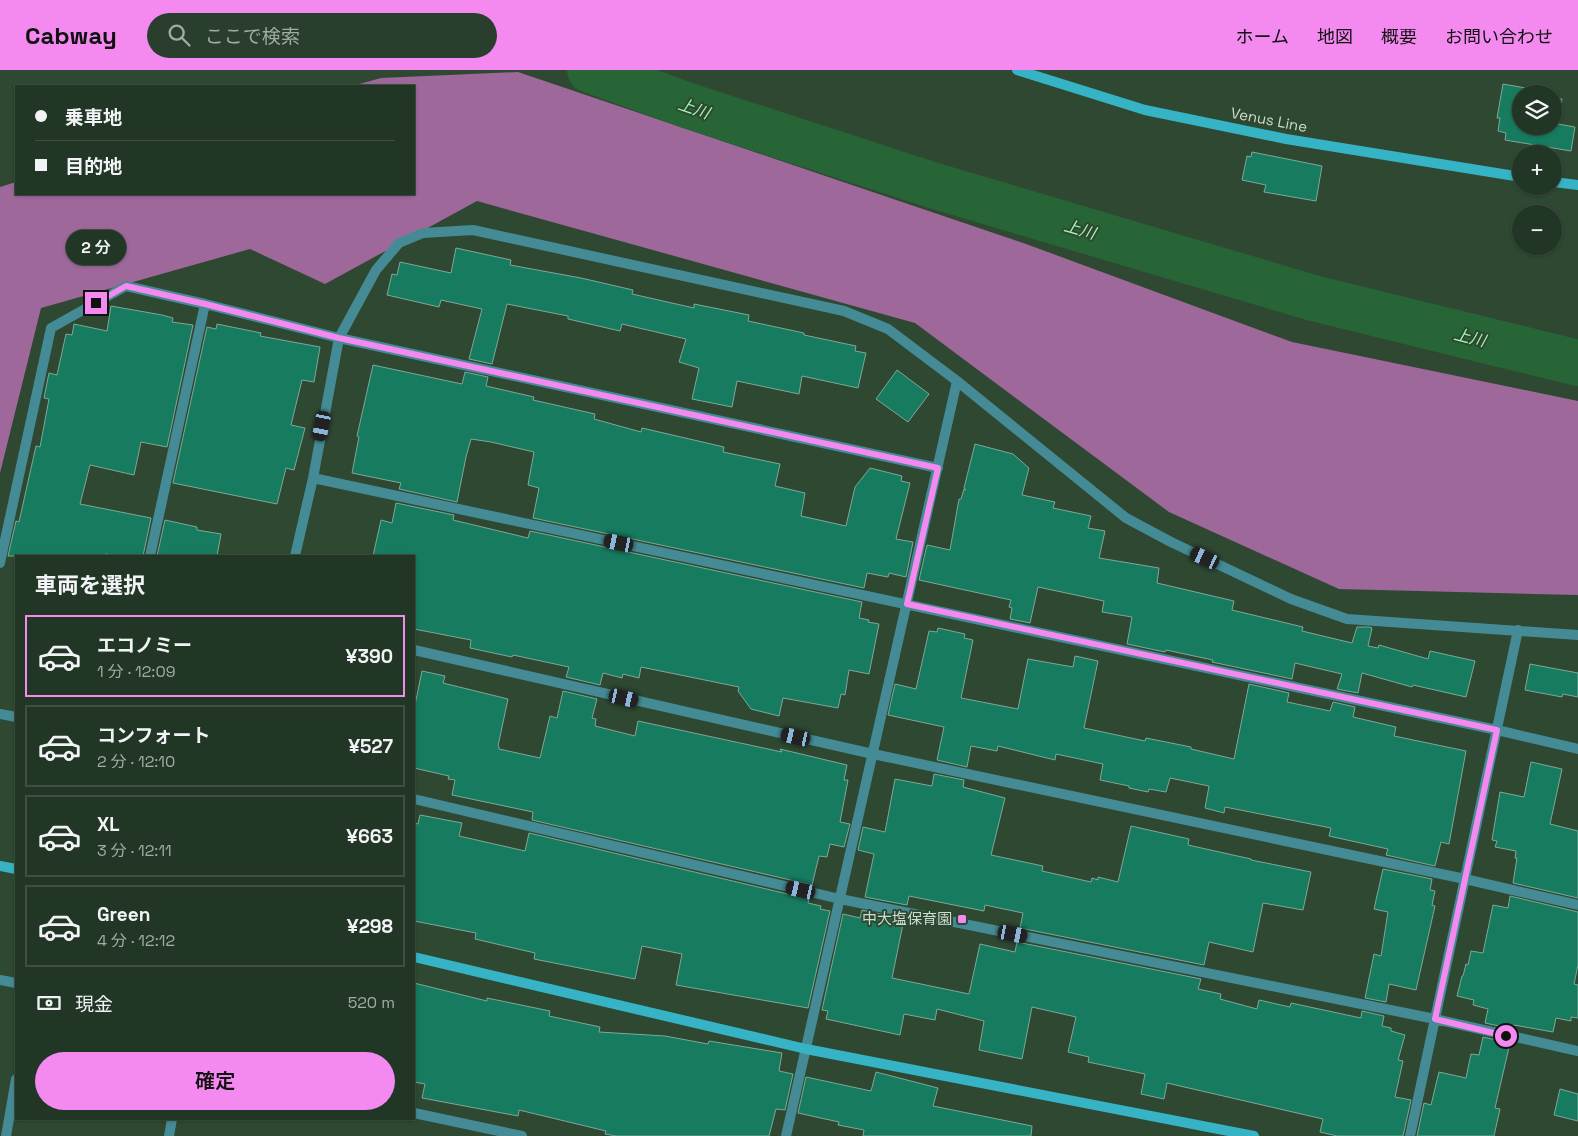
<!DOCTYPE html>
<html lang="ja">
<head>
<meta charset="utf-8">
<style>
	body { margin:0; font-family:"Space Grotesk","Noto Sans JP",sans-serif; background:#2a3e2e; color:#f1f3f6; height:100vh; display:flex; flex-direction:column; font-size:19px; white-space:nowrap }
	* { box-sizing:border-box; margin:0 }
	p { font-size:16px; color:#a2aba7 }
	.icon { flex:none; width:28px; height:28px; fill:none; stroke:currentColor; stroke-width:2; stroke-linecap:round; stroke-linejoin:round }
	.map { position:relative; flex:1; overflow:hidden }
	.details { position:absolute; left:15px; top:485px; width:400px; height:565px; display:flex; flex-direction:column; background:#223626; border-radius:0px; box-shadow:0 1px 4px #0004,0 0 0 1px #3f5043 }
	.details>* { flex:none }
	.guide { position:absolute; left:15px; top:15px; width:400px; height:110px; border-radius:0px; box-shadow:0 1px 4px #0004,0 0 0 1px #3f5043; display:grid; align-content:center; height:110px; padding:0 20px; background:#223626 }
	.controls { position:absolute; left:1512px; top:15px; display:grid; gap:10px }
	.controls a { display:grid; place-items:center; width:50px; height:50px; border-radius:50%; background:#223626; box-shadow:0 1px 4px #0004,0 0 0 1px #3f5043; font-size:25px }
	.end { position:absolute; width:22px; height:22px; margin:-11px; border:6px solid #f489f0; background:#111; box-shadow:0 0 0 2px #111 }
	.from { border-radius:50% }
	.bubble { position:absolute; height:35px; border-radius:18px; background:#223626; box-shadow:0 1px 4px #0004,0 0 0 1px #3f5043; font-size:16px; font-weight:600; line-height:35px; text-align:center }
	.car { position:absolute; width:15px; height:30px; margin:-15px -8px; border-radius:6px; box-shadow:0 0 4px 1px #0007; background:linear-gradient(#222 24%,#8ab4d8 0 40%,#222 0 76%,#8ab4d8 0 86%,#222 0) }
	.guide b { display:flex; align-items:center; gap:18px; height:48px; font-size:19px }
	.guide b+b { border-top:1px solid #3f5043 }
	.guide i { width:12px; height:12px; background:#f1f3f6 }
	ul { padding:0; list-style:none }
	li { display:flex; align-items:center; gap:15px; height:82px; margin:0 10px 8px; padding:0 10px; border:2px solid #3f5043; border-radius:0px }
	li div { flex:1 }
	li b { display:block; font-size:19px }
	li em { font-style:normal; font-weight:600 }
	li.selected { border-color:#f489f0 }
	li>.icon { width:45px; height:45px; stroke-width:1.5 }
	h2 { padding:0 20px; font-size:22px; line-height:60px }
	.pay { display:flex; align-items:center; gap:12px; height:55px; padding:0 20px; font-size:19px }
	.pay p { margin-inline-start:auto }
	.button { display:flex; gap:10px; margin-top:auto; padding:10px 20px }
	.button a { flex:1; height:58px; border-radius:30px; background:#f489f0; color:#111; font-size:20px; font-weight:600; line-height:58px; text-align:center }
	header { display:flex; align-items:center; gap:30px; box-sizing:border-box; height:70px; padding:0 25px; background:#f489f0; color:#111 }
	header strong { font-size:24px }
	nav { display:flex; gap:28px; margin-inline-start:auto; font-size:18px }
	.search { width:350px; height:45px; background:#2a3e2e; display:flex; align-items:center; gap:12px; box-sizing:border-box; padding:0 18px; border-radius:28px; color:#a2aba7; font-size:19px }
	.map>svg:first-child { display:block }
	.forest { fill:#9e689b }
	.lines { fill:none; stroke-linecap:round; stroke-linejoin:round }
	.river { stroke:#286536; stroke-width:46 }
	.building { fill:#167b5f; stroke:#7fa898 }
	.street { stroke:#458b95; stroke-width:10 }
	.secondary { stroke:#36b3c4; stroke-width:10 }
	.route { stroke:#f489f0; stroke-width:6 }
	.poi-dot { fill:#f489f0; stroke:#2e4832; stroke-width:2 }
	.labels { text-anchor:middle; stroke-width:4; stroke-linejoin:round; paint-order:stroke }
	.street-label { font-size:15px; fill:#ccdcce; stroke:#2e4832 }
	.poi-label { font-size:15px; fill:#ccdcce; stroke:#2e4832; text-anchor:end }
	.water-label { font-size:16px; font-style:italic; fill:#a0f6ae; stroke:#2e4832 }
</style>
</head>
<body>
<header>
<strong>Cabway</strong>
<div class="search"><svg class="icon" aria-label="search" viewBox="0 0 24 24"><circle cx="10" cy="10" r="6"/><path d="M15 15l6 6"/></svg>ここで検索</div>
<nav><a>ホーム</a><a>地図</a><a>概要</a><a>お問い合わせ</a></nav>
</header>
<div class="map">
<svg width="1578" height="1066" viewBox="0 0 1578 1066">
	<rect width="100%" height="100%" fill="#2e4832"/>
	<!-- forest -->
	<path class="forest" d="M518 2 1026 174 1292 272 1578 331V525L1339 519 1169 442 915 253 477 131 325 214 250 179 41 238 0 403V117L16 112V124H414V16H352L381 8Z"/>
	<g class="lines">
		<!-- river -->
		<path class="river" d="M590 0 689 36 932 115 1313 228 1578 293"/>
	</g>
	<!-- building -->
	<path class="building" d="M1503 14 1537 20 1536 24H1521V56H1554V28L1562 29 1558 54 1575 57 1571 81 1505 70 1506 63 1498 61 1500 48H1497Z
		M1252 82 1322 96 1316 131 1264 122 1266 115 1242 110 1247 86 1251 87Z
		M456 178 511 190 510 195 581 208 633 220 632 224 694 238V234L749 245 748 251 804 263V265L856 276 855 281 866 283 858 318 802 306 799 324 737 311 732 337 692 329 699 298 679 292 686 269 622 254 620 261 568 249V246L507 234 492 294 469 289 482 239 441 230 439 237 387 225 392 204 397 205 400 192 451 203Z
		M111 236 162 245 173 248 172 252 193 255 167 377 141 372 134 405 90 395 80 434 151 448 143 486H124L105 484V486H8L16 451 19 452 36 376 40 377 49 329 44 328 49 303 57 305 66 264 72 265 74 254 107 261Z
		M217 254 261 263 260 266 320 277 314 312 302 310 291 355 305 358 294 400 286 398 277 434 173 413 207 257 216 259Z
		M373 295 462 314 465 302 488 307 486 316 534 327 533 330 595 344 594 349 641 362 642 358 724 377 723 382 780 394 775 416 805 423 801 446 846 456 855 417 870 398 902 406 901 411 910 413 896 469 913 472 906 507 889 503 888 507 867 503 864 518 533 448 539 418 528 415 534 382 491 372 471 369 466 387 457 432 399 419 401 413 352 403 359 367 357 366Z
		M897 300 929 324 908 352 876 329Z
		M975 374 1013 384 1029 398 1022 425 1055 432 1053 438 1091 446 1088 458 1105 461 1099 488 1159 498 1157 513 1234 531 1232 540 1303 557 1302 561 1352 573 1357 557H1369L1372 558 1368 576 1378 578 1379 575 1428 589 1430 581 1475 591 1466 627 1413 615 1412 617 1362 603 1358 623 1337 619 1342 604 1295 593 1292 609 1212 592 1213 590 1166 580 1165 582 1127 574 1132 547 1102 542 1104 531 1038 517 1030 553 1010 549 1012 538 1009 537 1011 530 919 510 927 475 950 480 959 429H961L964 419 966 420 964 418Z
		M396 433 454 445 453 450 528 468 530 461 862 532 859 548 869 550 868 552 879 554 869 604 849 600 845 625 841 624 838 638 783 628 779 646 751 639 738 621 739 617 641 597 639 608 623 604 622 608 603 603 600 615 566 607 569 597 513 585 512 587 470 578 471 570 414 559V486H373L381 450 392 453Z
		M165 450 197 457V460L221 464 217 486H157Z
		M938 558 965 564 964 568 973 570 961 628 1018 639 1028 589 1073 597 1075 586 1098 591 1084 658 1145 671 1146 668 1191 677V679L1234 689 1249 614 1289 623 1287 632 1330 641 1333 632 1355 637 1353 647 1396 657 1394 666 1466 681 1449 774 1441 772 1435 796 1386 785 1388 779 1329 766 1331 758 1225 737 1224 743 1205 738 1209 716 1170 708 1166 722 1149 719 1148 722 1129 718V716L1100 710 1103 694 1056 684 1055 690 998 676 997 681 971 676 967 697 937 690 944 657 888 645 895 614 916 619 929 561 937 562Z
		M1530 594 1578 603V627L1563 624 1562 627 1525 620Z
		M422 601 445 606 443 613 508 629 498 676 499 677V679L540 688 550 646 557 648 563 621 597 629 592 648 596 649 595 656 635 666 638 651 782 682 780 679 847 695 844 710H848L840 752 850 754 844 777 830 774 827 787 819 786 812 815 532 750 533 742 452 725 455 710 448 709 449 706 414 698V640Z
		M1531 692 1562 699 1550 754 1578 761V828L1513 813 1517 788H1515L1516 781 1495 777 1497 771 1492 770 1500 722 1524 727Z
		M934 704 964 710 963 717 1005 728 991 785 1043 796 1042 801 1091 812 1092 808 1098 810V807L1118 812 1131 756 1189 769 1188 775 1251 789V790L1311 802 1303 840 1263 833 1253 882 1209 872 1204 895 1020 858 1023 843 985 835 984 841 909 826 907 835 865 827 874 784 858 780 863 757 885 762 895 709 932 716Z
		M420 745 462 753 459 766 525 781 529 763 809 829 808 833 821 836 820 839 830 841 808 938 676 915 682 884 642 876 635 909 534 889 535 883 475 869 476 863 414 851V753L418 754Z
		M1383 799 1432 809 1430 820 1435 821 1432 835 1435 836 1416 920 1389 914 1386 932 1365 928 1374 884 1381 886 1388 842 1374 839Z
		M1510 826 1578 842V895L1574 914 1578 915V948L1571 947V951L1556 948 1553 962 1514 955 1513 959 1485 953 1488 939 1473 935 1474 930 1457 926 1462 906H1463L1466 894 1468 895 1471 881 1483 883 1493 835 1508 838Z
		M862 840 904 849 892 908 969 924 980 874 1015 882 1017 872 1201 909 1198 919 1221 924 1220 929 1257 939 1259 930 1290 937 1291 933 1361 948 1362 941 1384 946 1382 956 1391 958V961L1405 965 1398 990 1403 991 1395 1027 1411 1030 1403 1066H1337L1320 1062 1323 1049 1167 1013 1164 1029 1141 1024 1145 1004 1088 992 1089 987 1068 982 1076 947 1032 937 1022 989 979 980 984 951 937 939 935 950 904 944 900 965 826 949 828 941 822 940 843 844 860 848Z
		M414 913 487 931V928L550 941 549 946 600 957 599 962 665 966 708 974 709 971 782 983 779 1001 793 1004 785 1040 776 1039 769 1066H616L605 1064 606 1061 519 1040 518 1046 422 1028 425 1014 414 1012Z
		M1483 967 1510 973 1495 1038 1500 1039 1494 1066H1417L1424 1033 1431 1035 1439 1002 1466 1008 1471 984 1479 985Z
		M876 1002 938 1018 933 1036 1032 1056 1031 1066H863L864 1060 838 1055 839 1052 798 1043 806 1007 871 1021Z
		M1560 1019 1578 1024V1051L1554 1045Z"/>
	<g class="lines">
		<!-- street -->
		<path class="street" d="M313 408 1497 660 1578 679
			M150 486 205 234
			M295 486 313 408 339 268 376 200 399 173 423 163 473 160 844 241 888 259 957 311 1126 448 1171 472 1291 529 1347 549 1578 565
			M0 493 51 258 126 216 205 234 339 268 938 398
			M414 580 873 684 1465 809 1578 835
			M0 644 16 647
			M414 729 840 829 1435 949 1578 981
			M0 910 16 913
			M414 1043 522 1066
			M6 1066 16 1009
			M169 1066 172 1049
			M786 1066 957 311
			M1410 1066 1518 560"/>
		<!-- secondary -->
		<path class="secondary" d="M1017 0 1145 40 1286 69 1521 107
			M1554 112 1578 115
			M0 796 16 799
			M414 887 806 979 1254 1066"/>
	</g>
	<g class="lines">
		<!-- route -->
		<path class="route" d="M96 233 126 216 205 234 339 268 938 398 907 534 1497 660 1435 949 1506 966"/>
	</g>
	<!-- markers -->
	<rect class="poi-dot" x="957" y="844" width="10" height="10" rx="2.5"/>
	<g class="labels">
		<!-- street labels -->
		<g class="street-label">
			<text transform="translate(1269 50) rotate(11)" y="5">Venus Line</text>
		</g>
		<!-- poi labels -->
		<g class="poi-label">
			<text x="952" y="854">中大塩保育園</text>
		</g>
		<!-- water labels -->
		<g class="water-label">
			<text transform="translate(694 38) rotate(19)" y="6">上川</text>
			<text transform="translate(1080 159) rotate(16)" y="6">上川</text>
			<text transform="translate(1470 267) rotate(14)" y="6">上川</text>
		</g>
	</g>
</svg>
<div class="controls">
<a><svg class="icon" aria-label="layers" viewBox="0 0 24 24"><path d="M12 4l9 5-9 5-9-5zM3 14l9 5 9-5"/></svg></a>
<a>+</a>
<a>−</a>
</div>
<i class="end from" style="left:1506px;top:966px"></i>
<i class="end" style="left:96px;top:233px"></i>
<div class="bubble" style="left:66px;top:160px;width:60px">2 分</div>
<i class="car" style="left:322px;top:356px;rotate:191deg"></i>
<i class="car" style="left:619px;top:473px;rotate:282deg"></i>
<i class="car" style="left:1205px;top:488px;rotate:295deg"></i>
<i class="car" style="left:624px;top:628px;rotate:103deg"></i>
<i class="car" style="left:796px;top:667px;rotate:283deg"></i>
<i class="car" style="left:801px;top:820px;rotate:283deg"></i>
<i class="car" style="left:1013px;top:864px;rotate:101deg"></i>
<div class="guide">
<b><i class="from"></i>乗車地</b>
<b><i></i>目的地</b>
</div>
<section class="details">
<h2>車両を選択</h2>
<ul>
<li class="selected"><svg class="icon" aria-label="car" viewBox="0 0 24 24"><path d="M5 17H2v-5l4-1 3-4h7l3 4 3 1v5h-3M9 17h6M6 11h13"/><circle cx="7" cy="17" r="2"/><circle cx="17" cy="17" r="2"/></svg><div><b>エコノミー</b><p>1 分 · 12:09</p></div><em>¥390</em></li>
<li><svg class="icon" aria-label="car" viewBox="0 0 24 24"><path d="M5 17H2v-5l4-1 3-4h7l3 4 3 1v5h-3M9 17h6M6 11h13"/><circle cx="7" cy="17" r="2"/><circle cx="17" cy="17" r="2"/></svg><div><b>コンフォート</b><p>2 分 · 12:10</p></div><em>¥527</em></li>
<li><svg class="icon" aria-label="car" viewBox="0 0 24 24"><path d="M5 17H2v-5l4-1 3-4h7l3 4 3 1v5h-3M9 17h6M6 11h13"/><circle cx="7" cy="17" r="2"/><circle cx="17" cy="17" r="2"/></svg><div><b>XL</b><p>3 分 · 12:11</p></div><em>¥663</em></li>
<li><svg class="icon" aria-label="car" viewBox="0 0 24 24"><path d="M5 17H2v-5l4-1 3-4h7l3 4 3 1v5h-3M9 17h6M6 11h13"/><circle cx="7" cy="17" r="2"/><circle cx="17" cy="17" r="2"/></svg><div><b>Green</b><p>4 分 · 12:12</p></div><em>¥298</em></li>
</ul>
<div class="pay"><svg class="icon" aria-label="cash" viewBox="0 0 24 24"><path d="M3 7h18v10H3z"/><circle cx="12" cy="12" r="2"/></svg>現金<p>520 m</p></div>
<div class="button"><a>確定</a></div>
</section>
</div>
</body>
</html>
